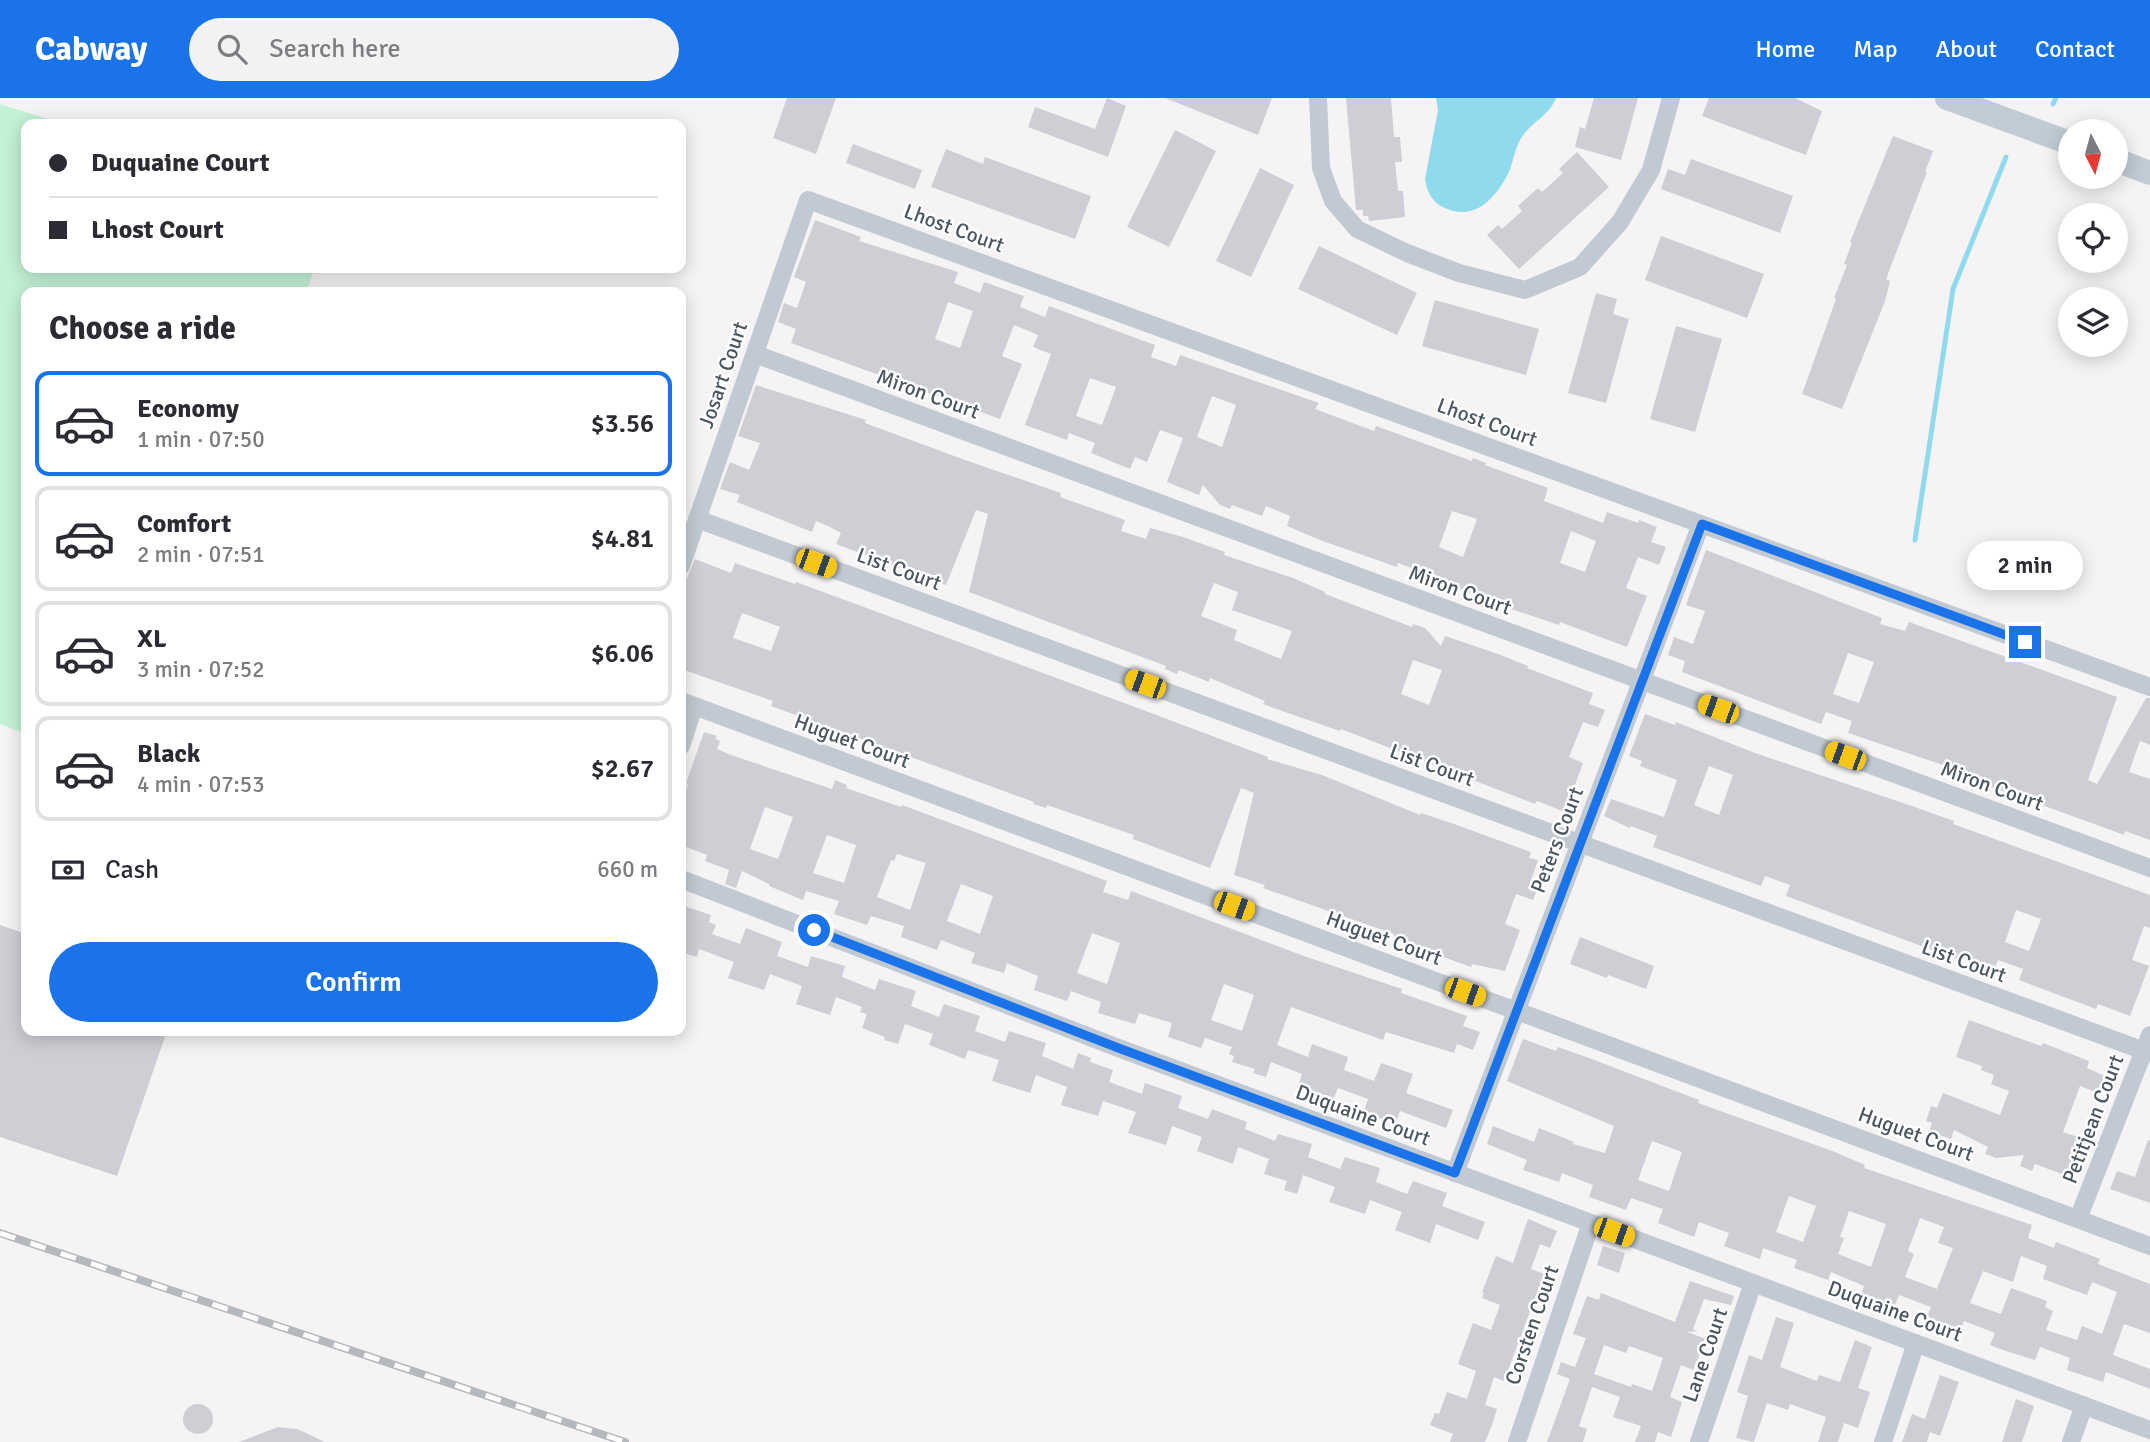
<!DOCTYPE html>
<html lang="en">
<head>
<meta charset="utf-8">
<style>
	body { margin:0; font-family:Signika,sans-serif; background:#f2f2f3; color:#2b2b33; height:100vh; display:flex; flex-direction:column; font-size:26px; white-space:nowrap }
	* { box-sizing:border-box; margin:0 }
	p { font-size:23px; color:#7c7c81 }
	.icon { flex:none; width:38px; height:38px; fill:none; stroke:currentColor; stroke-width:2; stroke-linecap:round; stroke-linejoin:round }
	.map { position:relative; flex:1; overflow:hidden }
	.details { position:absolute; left:21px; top:189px; width:665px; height:749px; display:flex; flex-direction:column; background:#fff; border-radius:14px; box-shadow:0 4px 18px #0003 }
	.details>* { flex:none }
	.hud { position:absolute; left:21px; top:21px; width:665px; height:154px; border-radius:14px; box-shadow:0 4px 18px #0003; display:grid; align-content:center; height:154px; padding:0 28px; background:#fff }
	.needle { width:46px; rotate:174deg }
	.fabs { position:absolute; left:2058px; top:21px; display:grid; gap:14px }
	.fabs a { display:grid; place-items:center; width:70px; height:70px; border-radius:50%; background:#fff; box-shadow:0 4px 18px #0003; font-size:35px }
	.end { position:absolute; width:32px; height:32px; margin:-16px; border:9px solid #1a73e8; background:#fff; box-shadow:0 0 0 4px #fff }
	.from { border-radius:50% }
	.bubble { position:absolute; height:49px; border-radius:24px; background:#fff; box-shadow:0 4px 18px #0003; font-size:23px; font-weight:600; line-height:49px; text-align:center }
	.car { position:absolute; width:21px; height:42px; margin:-21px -10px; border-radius:9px; box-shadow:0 0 5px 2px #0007; background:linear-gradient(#f5c518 24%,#345 0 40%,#f5c518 0 76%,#345 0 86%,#f5c518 0) }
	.hud b { display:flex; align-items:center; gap:24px; height:66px; font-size:26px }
	.hud b+b { border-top:2px solid #e1e1e2 }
	.hud i { width:18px; height:18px; background:#2b2b33 }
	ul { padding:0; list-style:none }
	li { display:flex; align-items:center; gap:21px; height:105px; margin:0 14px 10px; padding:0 14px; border:4px solid #e1e1e2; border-radius:14px }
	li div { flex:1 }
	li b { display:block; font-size:26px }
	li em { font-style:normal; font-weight:600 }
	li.selected { border-color:#1a73e8 }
	li>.icon { width:63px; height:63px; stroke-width:1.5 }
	h2 { padding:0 28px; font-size:32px; line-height:84px }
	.pay { display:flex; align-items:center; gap:18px; height:77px; padding:0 28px; font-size:26px }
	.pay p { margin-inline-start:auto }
	.action { display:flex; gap:14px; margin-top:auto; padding:14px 28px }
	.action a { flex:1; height:80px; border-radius:42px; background:#1a73e8; color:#fff; font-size:28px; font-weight:600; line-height:80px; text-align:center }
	header { display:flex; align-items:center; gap:42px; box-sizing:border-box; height:98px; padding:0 35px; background:#1a73e8; color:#fff }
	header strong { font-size:33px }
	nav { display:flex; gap:38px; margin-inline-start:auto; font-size:24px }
	.search { width:490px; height:63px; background:#f2f2f3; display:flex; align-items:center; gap:18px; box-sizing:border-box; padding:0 24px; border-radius:38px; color:#7c7c81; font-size:26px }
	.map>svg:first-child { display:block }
	.green { fill:#c3f1d5 }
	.water { fill:#90daee }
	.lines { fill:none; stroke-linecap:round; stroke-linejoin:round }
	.stream { stroke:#90daee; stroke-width:5 }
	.building { fill:#cdcfd5; fill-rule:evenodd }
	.street { stroke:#c1cad2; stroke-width:18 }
	.secondary { stroke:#c1cbd6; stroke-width:24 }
	.rail-casing { stroke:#b5b8bd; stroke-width:8 }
	.rail { stroke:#fff; stroke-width:5; stroke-dasharray:16; stroke-linecap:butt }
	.route { stroke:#1a73e8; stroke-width:9 }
	.labels { text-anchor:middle; stroke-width:5; stroke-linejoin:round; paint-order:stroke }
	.street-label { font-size:21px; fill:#4a5661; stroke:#fff }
</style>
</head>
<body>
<header>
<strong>Cabway</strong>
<div class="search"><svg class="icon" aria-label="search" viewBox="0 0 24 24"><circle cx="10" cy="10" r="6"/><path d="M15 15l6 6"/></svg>Search here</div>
<nav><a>Home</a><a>Map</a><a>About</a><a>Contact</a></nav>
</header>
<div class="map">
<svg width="2150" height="1344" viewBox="0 0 2150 1344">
	<rect width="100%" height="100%" fill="#f5f3f3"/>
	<!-- green -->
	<path class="green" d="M0 6 64 26H26V170H315L306 194H26V636L0 626Z"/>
	<!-- water -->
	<path class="water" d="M1436 0H1556C1550 16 1534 23 1524 36 1515 47 1514 63 1508 76 1496 99 1477 121 1450 112 1434 107 1427 96 1425 81L1438 12Z"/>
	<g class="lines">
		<!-- stream -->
		<path class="stream" d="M2053 6 2056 0
			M1915 442 1953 191 2006 59"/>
	</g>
	<!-- building -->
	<path class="building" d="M787 0H836L816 56 773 40Z
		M1107 0 1126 8 1108 59 1028 29 1035 9 1095 31Z
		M1165 0H1272L1258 37Z
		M1346 0H1391L1394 39H1400L1402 64H1395L1398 93H1403L1405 119 1369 123 1368 118H1363V112H1356Z
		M1594 0H1638L1621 62 1575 49 1580 29 1585 31Z
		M1709 0H1795L1822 13 1806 57 1702 18Z
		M1175 32 1216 53 1169 149 1127 129Z
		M1893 38 1933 53 1925 74H1927L1886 181 1890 183 1885 203 1842 311 1802 296 1836 201 1834 200 1847 167 1844 166 1852 145 1850 144Z
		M853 46 922 72 915 91 846 65Z
		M946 51 983 66 985 59 1091 98 1075 141 931 89Z
		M1577 54 1609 89 1519 171 1487 137 1498 127 1502 131 1522 113 1518 108 1538 90 1542 94 1563 75 1559 71Z
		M1691 61 1793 98 1780 135 1661 91 1668 71 1685 77Z
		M1260 70 1294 87 1251 179 1216 163Z
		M815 122 861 139 859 143 958 174 954 185 980 195 984 184 1024 198 1020 209 1045 219 1049 208 1155 247 1151 259 1176 268 1180 257 1319 305 1315 311 1374 333 1376 328 1472 363 1473 360 1486 365 1485 367 1548 390 1544 403 1603 425 1607 414 1638 425 1639 422 1657 429 1651 444 1666 449 1659 467 1638 459 1626 490 1647 498 1627 549 1560 524 1559 527 1481 501 1482 499 1452 488 1453 485 1398 465 1397 469 1320 442 1287 428 1290 418 1266 408 1262 418 1232 407 1230 411 1220 407 1203 387 1199 397 1167 384 1183 340 1160 332 1147 364 1135 359 1130 371 1091 355 1095 345 1069 335 1067 342 1025 327 1051 256 1033 249 1038 237 1014 227 1002 258 1022 266 1000 321 791 245 796 231 778 224 784 205 797 210 806 184 794 179ZM948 204 973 213 960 250 935 241ZM1090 280 1116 289 1102 327 1076 318ZM1212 298 1236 307 1222 349 1197 339ZM1452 413 1477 421 1463 459 1439 449ZM1571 433 1596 443 1585 474 1560 465Z
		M1661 138 1764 176 1747 220 1645 182Z
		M1319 148 1417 195 1397 237 1298 191Z
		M1596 195 1617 201 1613 216 1629 221 1606 305 1568 295Z
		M1435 202 1539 231 1526 277 1422 248Z
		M1676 228 1722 241 1695 334 1650 321Z
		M756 287 866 322 865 325 965 362 1061 395 1060 399 1125 422 1121 433 1146 441 1150 430 1183 439 1225 454 1224 457 1293 480 1325 494V496L1412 529 1413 526 1425 530 1441 548 1445 538 1498 556 1528 568 1527 570 1593 595 1589 606 1605 612 1598 629 1583 624 1569 659 1583 665 1565 714 1537 703 1535 706 1341 631 1340 633 1285 614 1263 606 1265 603 1210 580 1209 584 1179 572 1177 576 1165 571 1166 568 969 494 988 416 976 412 946 487 836 446 841 435 830 429 816 423 812 434 737 404 740 397 720 391 730 364 749 372 760 345 738 338ZM1214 485 1238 494 1232 512 1292 533 1281 561 1234 542 1237 532 1201 518ZM1413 562 1442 572 1429 607 1401 596Z
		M1706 452 1882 520 1880 526 1905 533 1909 524 2117 599 2088 682 2097 686 2146 600H2150V647L2140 643 2129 674 2150 681V742L2125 733 2124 737 2097 727 1961 678 1945 672 1946 668 1848 635 1852 623 1826 614 1821 626 1682 574 1685 563 1668 557 1674 539 1693 546 1705 513 1686 507ZM1848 555 1874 564 1859 605 1833 596Z
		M695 461 731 475 735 465 795 486 796 484 1135 609 1268 659 1267 661 1322 677 1420 717 1421 715 1454 726 1531 754 1529 760 1538 762 1531 782 1540 785 1533 802 1516 796 1505 826 1520 832 1505 873 1472 866 1471 869 1394 841V836L1283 797 1263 790 1265 787 1234 777 1254 695 1241 690 1210 770 1133 741 1134 737 1047 707 1046 710 1033 706 1034 704 771 608 773 603 681 571V494ZM742 515 780 529 771 553 733 540Z
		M1645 616 1675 627 1676 624 1755 655 1909 707 1954 723 1953 726 2150 797V830L2144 828 2132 862 2149 868 2130 918 2098 906 2096 911 2019 882 2023 871 1998 862 1995 870 1964 859 1962 863 1786 798 1790 787 1765 778 1761 788 1653 749 1657 738 1631 728 1630 730 1604 718 1611 701 1664 719 1677 682 1640 668 1642 663 1629 658ZM1709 668 1733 677 1719 717 1694 707ZM2016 812 2041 821 2029 853 2005 844Z
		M704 634 717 638 715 641 720 643 717 651 731 657 832 691 835 682 847 687 846 690 901 709 902 707 1107 783 1103 794 1128 802 1131 793 1301 857 1402 891 1401 895 1467 918 1463 928 1480 934 1473 952 1457 946 1454 955 1386 934 1383 942 1291 909 1277 947 1308 959 1312 946 1348 959 1344 972 1374 983 1381 965 1413 976 1406 995 1453 1012 1446 1030 1400 1013 1396 1025 1384 1022 1364 1014 1368 1001 1338 990 1334 1000 1298 989 1302 976 1271 964 1266 979 1253 975 1255 971 1232 964 1234 958 1229 956 1232 949 1205 940 1201 950 1168 939 1172 925 1139 915 1135 926 1098 915 1101 904 1071 893 1067 903 1034 892 1038 878 1007 865 1004 875 971 865 975 855 941 842 937 852 901 839 904 828 871 818 867 827 834 816 839 803 806 793 803 802 769 788V786L742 773 736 790 725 786 729 772 705 763 707 757 681 747V707L688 686 686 685ZM765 709 793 719 778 761 750 751ZM827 737 856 747 844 785 813 775ZM897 756 926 765 910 812 877 799 891 762 894 763ZM961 786 993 798 980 836 947 823ZM1092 835 1120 845 1107 886 1077 875ZM1224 886 1254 897 1242 933 1211 922Z
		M681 807 711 817 709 824 716 827 712 836 740 846 746 830 782 844 777 858 808 869 811 858 845 868 842 879 875 892 879 881 916 893 911 908 939 919 944 906 980 918 975 933 1005 944 1009 933 1046 945 1042 958 1073 971 1078 955 1091 960 1090 964 1113 972 1109 984 1142 996 1145 985 1182 998 1178 1010 1208 1021 1212 1011 1247 1024 1245 1031 1275 1043 1278 1036 1312 1046 1308 1059 1340 1071 1345 1059 1380 1070 1376 1084 1407 1096 1413 1083 1447 1095 1442 1108 1485 1124 1478 1142 1436 1126 1430 1145 1395 1132 1402 1114 1370 1102 1365 1116 1329 1104 1335 1089 1303 1077 1297 1096 1284 1092 1287 1083 1264 1076 1269 1061 1238 1049 1233 1066 1197 1053 1202 1039 1172 1028 1166 1047 1128 1035 1136 1014 1103 1003 1098 1018 1061 1007 1067 989 1036 977 1030 995 992 983 999 962 968 952 965 961 929 947 933 936 905 926 898 946 884 942 885 939 862 930 867 916 860 914 862 909 836 899 830 917 796 906 802 888 770 876 764 892 728 880 734 864 699 851 697 859 681 854Z
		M0 827 26 836V933H167L117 1078 0 1039Z
		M1580 839 1654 868 1646 891 1608 877 1607 880 1570 866Z
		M1969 922 2041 948 2043 945 2089 963 2087 970 2105 978 2098 995 2080 988 2063 1034 2081 1040 2067 1078 2035 1066 2032 1073 2020 1068 2024 1057 1996 1060 1985 1056 1988 1049 1954 1032 1951 1041 1929 1034 1932 1025 1926 1023 1931 1008 1937 1010 1943 995 2000 1017 2009 993 1991 986 1994 977 1981 972 1982 968 1956 959Z
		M1523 941 1556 953 1558 949 1589 960 1699 1002 1698 1005 1835 1054 1865 1067 1864 1070 2032 1127 2028 1140 2054 1150 2056 1144 2100 1161 2098 1166 2150 1186V1235L2124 1226 2113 1257 2150 1271V1291L2106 1274 2103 1284 2067 1272 2070 1260 2040 1249 2035 1262 2003 1252 1990 1247 1995 1235 1964 1223 1960 1233 1927 1219 1931 1209 1899 1197 1894 1209 1861 1197 1864 1188 1831 1174 1828 1182 1794 1170 1797 1162 1763 1150 1760 1161 1724 1148 1729 1135 1699 1124 1694 1139 1658 1125 1663 1111 1631 1100 1626 1112 1589 1099 1593 1087 1562 1075 1559 1084 1523 1072 1527 1062 1487 1046 1493 1028 1534 1044 1539 1030 1574 1044 1573 1046 1605 1055 1614 1028 1507 983ZM1652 1043 1682 1054 1669 1093 1638 1082ZM1789 1098 1816 1108 1803 1144 1776 1134ZM1849 1113 1886 1126 1871 1169 1838 1156 1844 1140 1840 1139ZM1920 1120 1944 1129 1938 1145 1953 1150 1937 1191 1905 1179 1914 1156 1908 1153ZM2021 1158 2047 1168 2043 1181 2087 1197 2092 1184 2117 1194 2102 1236 2082 1228 2077 1242 2046 1232 2053 1213 2045 1209 2047 1203 2011 1190 2001 1216 1970 1205 1983 1173 2013 1184Z
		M2148 1042H2150V1105L2110 1091 2117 1073 2135 1079Z
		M1528 1121 1557 1133 1550 1150 1540 1146 1531 1171 1544 1176 1504 1283 1494 1279 1485 1307 1497 1311 1492 1327 1485 1344H1450L1453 1336 1430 1327 1435 1315 1439 1316 1447 1294 1467 1301 1476 1273 1458 1266 1473 1225 1491 1232 1500 1207 1482 1200 1484 1195 1482 1194 1496 1158 1513 1165Z
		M1603 1148 1625 1155 1619 1175 1597 1167Z
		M1690 1183 1734 1198 1731 1207 1704 1201 1693 1231 1697 1233 1687 1234 1706 1241 1693 1272 1681 1267 1670 1299 1682 1304 1671 1339 1658 1334 1655 1344H1635L1641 1328 1613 1319 1620 1299 1592 1289 1579 1328 1587 1331 1583 1344H1547L1570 1281 1557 1276 1561 1264 1575 1269 1586 1240 1573 1236 1587 1198 1599 1202 1601 1195 1675 1224ZM1604 1247 1626 1255 1629 1248 1663 1260 1652 1293 1632 1286 1631 1289 1594 1276Z
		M1776 1219 1794 1225 1780 1269 1817 1283 1819 1277 1840 1284 1855 1242 1872 1249 1858 1290 1870 1294 1858 1330 1844 1325 1838 1344H1818L1826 1319 1790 1306 1788 1312 1767 1305 1754 1344 1736 1340 1748 1298 1737 1294 1749 1257 1762 1262Z
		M1940 1277 1959 1284 1940 1338 1930 1334 1927 1344H1902L1912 1316 1925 1321Z
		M2016 1301 2034 1308 2022 1344H2002Z
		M183 1321a15 15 0 1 1 30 0a15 15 0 1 1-30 0Z
		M278 1329 297 1331 325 1344H239Z"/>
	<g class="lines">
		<!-- street -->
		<path class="street" d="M1318 0 1321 70 1333 103 1357 131 1407 155 1459 175 1525 192 1580 169 1620 124 1651 72 1671 0
			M755 256 2150 770
			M697 421 2150 955
			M681 468 808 102 2150 589
			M681 603 2150 1148
			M681 648 694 608
			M681 781 1121 951 2150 1332
			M1455 1075 1701 426
			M2078 1121 2150 937
			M1517 1344 1591 1125
			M1699 1344 1753 1185
			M1883 1344 1916 1245
			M2071 1344 2084 1307"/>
		<!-- secondary -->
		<path class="secondary" d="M1947 0 2070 45
			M2116 62 2150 75"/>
		<defs>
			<path id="rail" d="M0 1135 625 1344"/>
		</defs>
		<!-- rail casing -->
		<use href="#rail" class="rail-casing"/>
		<!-- rail -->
		<use href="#rail" class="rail"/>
	</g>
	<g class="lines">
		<!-- route -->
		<path class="route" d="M814 832 1121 951 1455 1075 1702 426 2025 544"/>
	</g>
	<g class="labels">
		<!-- street labels -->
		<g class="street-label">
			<text transform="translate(954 130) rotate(20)" y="7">Lhost Court</text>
			<text transform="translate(723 277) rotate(-71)" y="7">Josart Court</text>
			<text transform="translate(928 296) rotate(20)" y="7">Miron Court</text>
			<text transform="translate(1487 324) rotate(20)" y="7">Lhost Court</text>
			<text transform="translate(899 471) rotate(20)" y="7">List Court</text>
			<text transform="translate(1460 492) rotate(20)" y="7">Miron Court</text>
			<text transform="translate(852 643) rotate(20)" y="7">Huguet Court</text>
			<text transform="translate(1432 667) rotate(20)" y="7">List Court</text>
			<text transform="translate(1992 688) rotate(20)" y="7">Miron Court</text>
			<text transform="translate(1557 742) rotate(-69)" y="7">Peters Court</text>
			<text transform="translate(1384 840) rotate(20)" y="7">Huguet Court</text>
			<text transform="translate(1964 863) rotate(20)" y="7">List Court</text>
			<text transform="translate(1363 1017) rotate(20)" y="7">Duquaine Court</text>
			<text transform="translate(2093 1021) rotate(-69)" y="7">Petitjean Court</text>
			<text transform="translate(1916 1036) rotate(20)" y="7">Huguet Court</text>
			<text transform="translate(1895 1213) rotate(20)" y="7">Duquaine Court</text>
			<text transform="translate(1532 1227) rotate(-71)" y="7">Corsten Court</text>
			<text transform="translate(1705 1257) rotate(-71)" y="7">Lane Court</text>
		</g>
	</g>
</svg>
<div class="fabs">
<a><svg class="needle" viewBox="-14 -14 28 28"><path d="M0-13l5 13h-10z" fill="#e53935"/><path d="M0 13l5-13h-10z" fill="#7c7c81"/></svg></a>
<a><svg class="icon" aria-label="locate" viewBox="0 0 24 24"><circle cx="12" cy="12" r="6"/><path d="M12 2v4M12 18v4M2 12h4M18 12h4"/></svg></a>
<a><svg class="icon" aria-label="layers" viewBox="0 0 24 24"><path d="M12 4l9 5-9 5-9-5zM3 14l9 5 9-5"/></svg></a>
</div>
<i class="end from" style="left:814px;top:832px"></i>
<i class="end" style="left:2025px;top:544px"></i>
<div class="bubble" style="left:1967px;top:443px;width:116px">2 min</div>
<i class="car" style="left:816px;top:465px;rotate:110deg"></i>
<i class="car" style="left:1145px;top:586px;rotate:290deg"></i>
<i class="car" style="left:1718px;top:611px;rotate:290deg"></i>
<i class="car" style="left:1845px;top:658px;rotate:290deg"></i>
<i class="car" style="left:1234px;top:808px;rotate:110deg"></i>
<i class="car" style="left:1465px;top:894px;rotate:110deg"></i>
<i class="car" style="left:1614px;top:1134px;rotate:110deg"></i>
<div class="hud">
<b><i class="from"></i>Duquaine Court</b>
<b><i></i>Lhost Court</b>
</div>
<section class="details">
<h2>Choose a ride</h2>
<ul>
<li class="selected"><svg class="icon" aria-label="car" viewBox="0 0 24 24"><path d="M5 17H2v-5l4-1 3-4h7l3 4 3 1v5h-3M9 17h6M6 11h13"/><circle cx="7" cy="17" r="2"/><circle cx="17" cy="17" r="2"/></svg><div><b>Economy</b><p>1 min · 07:50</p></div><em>$3.56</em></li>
<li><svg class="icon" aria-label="car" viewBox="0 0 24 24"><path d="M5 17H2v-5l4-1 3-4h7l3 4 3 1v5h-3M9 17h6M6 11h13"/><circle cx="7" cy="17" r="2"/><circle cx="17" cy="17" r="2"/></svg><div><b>Comfort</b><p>2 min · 07:51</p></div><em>$4.81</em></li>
<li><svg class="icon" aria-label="car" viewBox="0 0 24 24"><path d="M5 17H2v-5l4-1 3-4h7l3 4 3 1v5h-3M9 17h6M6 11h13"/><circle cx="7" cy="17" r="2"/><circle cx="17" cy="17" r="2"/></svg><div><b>XL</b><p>3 min · 07:52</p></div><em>$6.06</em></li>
<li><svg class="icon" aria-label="car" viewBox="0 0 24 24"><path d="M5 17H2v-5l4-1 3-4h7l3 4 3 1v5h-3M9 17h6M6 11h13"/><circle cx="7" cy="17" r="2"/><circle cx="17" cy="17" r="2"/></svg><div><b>Black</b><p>4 min · 07:53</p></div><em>$2.67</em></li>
</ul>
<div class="pay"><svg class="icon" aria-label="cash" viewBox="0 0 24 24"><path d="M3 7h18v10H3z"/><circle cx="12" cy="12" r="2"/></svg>Cash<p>660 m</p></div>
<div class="action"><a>Confirm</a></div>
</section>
</div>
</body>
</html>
